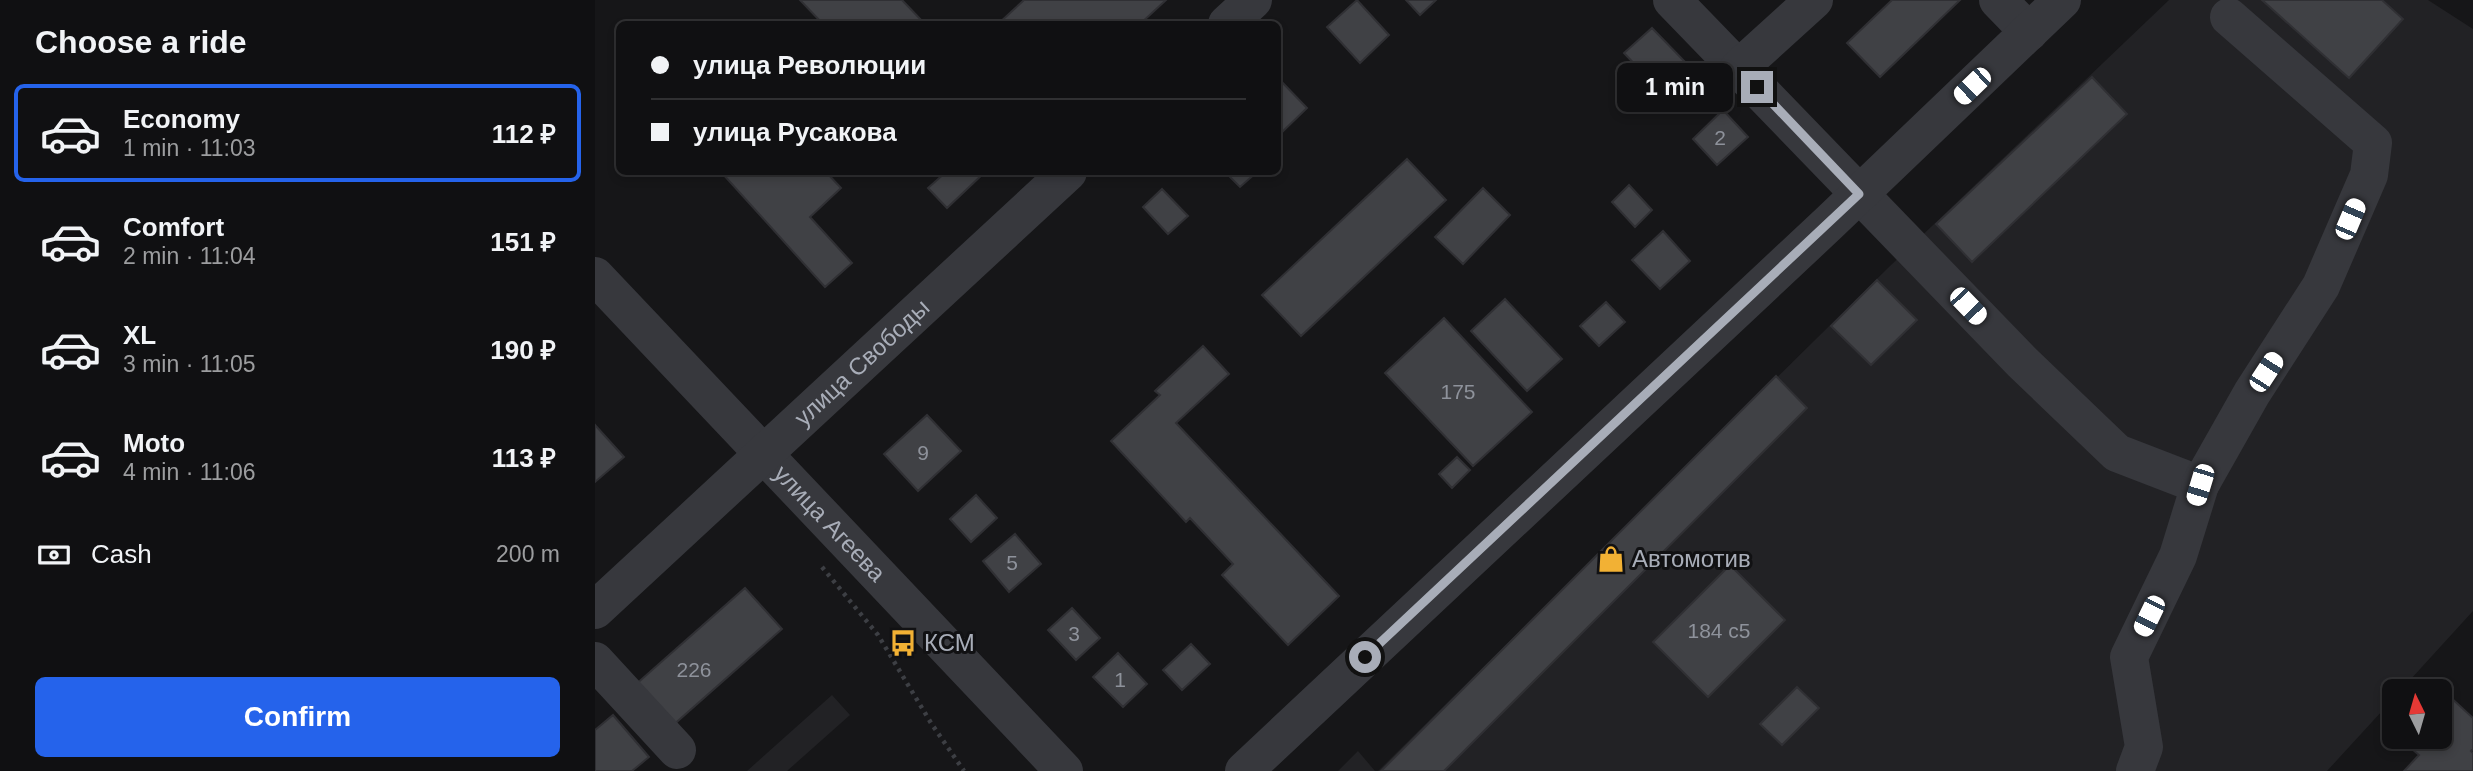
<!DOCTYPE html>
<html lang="en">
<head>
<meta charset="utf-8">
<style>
	body { margin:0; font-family:Arial,sans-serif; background:#19191b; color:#f1f3f6; height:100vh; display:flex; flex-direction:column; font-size:26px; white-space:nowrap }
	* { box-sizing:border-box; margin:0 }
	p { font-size:23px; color:#9c9d9f }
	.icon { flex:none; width:38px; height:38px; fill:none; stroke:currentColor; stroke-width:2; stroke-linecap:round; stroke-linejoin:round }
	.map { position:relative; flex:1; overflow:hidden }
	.details { display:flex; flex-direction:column; background:#101012; width:595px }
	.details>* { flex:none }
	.top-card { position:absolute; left:21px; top:21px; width:665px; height:154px; border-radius:10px; box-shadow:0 4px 10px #0003,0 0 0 2px #303032; display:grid; align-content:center; height:154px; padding:0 35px; background:#101012 }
	.needle { width:46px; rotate:355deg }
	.tools { position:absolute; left:1787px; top:679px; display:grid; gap:14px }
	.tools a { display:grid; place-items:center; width:70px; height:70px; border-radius:10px; background:#101012; box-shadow:0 4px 10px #0003,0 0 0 2px #303032; font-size:35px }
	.end { position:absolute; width:32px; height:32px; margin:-16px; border:9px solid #a8adb8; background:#111; box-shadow:0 0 0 4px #111 }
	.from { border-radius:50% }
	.bubble { position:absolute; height:49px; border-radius:10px; background:#101012; box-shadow:0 4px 10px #0003,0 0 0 2px #303032; font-size:23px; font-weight:700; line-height:49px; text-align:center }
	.car { position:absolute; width:21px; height:42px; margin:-21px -10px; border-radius:9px; box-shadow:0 0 5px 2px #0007; background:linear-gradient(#fff 24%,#345 0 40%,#fff 0 76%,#345 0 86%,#fff 0) }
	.top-card b { display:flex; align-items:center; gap:24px; height:66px; font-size:26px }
	.top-card b+b { border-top:2px solid #303032 }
	.top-card i { width:18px; height:18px; background:#f1f3f6 }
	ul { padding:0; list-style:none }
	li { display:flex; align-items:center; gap:21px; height:98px; margin:0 14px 10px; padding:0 21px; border:4px solid transparent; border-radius:10px }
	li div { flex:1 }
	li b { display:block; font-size:26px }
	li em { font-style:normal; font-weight:700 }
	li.current { border-color:#2563eb }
	li>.icon { width:63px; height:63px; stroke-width:1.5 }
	h2 { padding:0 35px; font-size:32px; line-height:84px }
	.pay { display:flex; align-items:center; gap:18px; height:77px; padding:0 35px; font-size:26px }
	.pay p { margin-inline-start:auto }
	.cta { display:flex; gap:14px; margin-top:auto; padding:14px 35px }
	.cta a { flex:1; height:80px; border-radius:10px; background:#2563eb; color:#fff; font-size:28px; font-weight:700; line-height:80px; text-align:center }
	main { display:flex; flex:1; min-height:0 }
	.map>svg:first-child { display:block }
	.built { fill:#222225 }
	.building { fill:#404145; stroke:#303034; stroke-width:2 }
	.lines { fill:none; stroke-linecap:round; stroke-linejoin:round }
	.path { stroke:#3d3f44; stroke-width:4.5; stroke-dasharray:3.5 5; stroke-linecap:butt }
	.minor { stroke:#37383d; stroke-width:38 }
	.route { stroke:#a8adb8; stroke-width:9 }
	.labels { text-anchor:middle; stroke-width:6; stroke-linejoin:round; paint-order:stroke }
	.number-label { font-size:21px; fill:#8e929b }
	.street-label { font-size:24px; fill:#a8adb8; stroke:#111113 }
	.poi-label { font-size:24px; fill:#a8adb8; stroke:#111113; text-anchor:start }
</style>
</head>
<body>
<main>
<section class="details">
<h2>Choose a ride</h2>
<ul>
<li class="current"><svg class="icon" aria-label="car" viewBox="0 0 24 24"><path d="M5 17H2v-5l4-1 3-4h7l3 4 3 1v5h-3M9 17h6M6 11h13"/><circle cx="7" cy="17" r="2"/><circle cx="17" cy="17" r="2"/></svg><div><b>Economy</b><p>1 min · 11:03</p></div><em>112 ₽</em></li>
<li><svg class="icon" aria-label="car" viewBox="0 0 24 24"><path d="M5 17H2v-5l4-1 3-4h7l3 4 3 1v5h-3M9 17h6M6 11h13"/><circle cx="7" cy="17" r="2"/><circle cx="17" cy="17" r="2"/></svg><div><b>Comfort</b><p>2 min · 11:04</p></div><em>151 ₽</em></li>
<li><svg class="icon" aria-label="car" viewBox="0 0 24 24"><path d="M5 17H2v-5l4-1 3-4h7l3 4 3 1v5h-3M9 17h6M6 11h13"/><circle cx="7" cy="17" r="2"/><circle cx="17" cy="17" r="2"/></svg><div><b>XL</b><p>3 min · 11:05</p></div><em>190 ₽</em></li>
<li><svg class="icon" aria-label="car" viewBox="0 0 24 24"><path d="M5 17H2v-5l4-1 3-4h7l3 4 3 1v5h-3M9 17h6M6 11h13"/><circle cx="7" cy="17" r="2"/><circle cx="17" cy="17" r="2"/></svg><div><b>Moto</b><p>4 min · 11:06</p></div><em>113 ₽</em></li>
</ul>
<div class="pay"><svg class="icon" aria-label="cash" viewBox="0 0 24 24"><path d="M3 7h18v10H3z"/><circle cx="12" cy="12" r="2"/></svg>Cash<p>200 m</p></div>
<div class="cta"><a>Confirm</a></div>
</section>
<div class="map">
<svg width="1878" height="771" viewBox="0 0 1878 771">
	<rect width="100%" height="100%" fill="#161618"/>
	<!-- built -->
	<path class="built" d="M1574 0H1833L1878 29V611L1805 691H1799V698L1732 771H783L1294 267Z
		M237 695 255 715 192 771H152Z
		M763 751 780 771H743Z"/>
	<!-- building -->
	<path class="building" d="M205 0H307L330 24H228Z
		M429 0H571L545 24H403Z
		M762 0 794 35 765 63 732 27Z
		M811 0H841L825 15Z
		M1297 0H1365L1285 77 1252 43Z
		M1667 0H1787L1808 19 1754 78Z
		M1057 28 1092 64 1064 90 1029 53Z
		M1497 77 1532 114 1377 262 1341 224Z
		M683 78 712 108 685 134 682 131Z
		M1128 110 1153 137 1122 165 1098 139Z
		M812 159 851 200 706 336 667 295Z
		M126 172H231L246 188 215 217 257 263 230 287Z
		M351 172H390L352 208 333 188Z
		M630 172H662L645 187Z
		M1034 185 1057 210 1040 227 1017 202Z
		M888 188 915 215 868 264 840 237Z
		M567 189 593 216 573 234 548 207Z
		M1068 231 1095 261 1065 289 1037 260Z
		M1282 280 1322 320 1276 365 1236 326Z
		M910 299 967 359 932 391 876 331Z
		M1011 302 1030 322 1004 346 985 326Z
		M849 318 937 412 878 466 790 373Z
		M608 346 634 374 581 423 744 596 693 645 627 575 638 564 595 518 591 522 516 441 565 395 560 391Z
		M1181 376 1212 408 849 771H786Z
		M332 415 366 451 323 491 289 454Z
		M0 425 29 457 0 482Z
		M862 457 875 470 857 488 844 474Z
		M381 495 402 518 376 542 355 519Z
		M420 534 446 564 414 592 388 561Z
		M1135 565 1190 620 1113 697 1058 642Z
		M150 588 187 629 76 727 39 686Z
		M477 608 505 638 481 660 453 630Z
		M596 644 615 664 587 690 568 670Z
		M523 653 552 684 528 707 498 677Z
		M1202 687 1224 708 1187 745 1165 724Z
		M1853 695 1878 718V749L1876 751 1878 753V771H1809L1824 755 1810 743 1815 737H1844V705Z
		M18 715 54 757 37 771H0V730Z"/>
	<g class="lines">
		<!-- path -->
		<path class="path" d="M227 567 283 635 336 723 369 771"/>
		<!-- minor -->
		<g class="minor">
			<path d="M1077 0 1427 362 1522 453 1605 485 1583 556 1534 657 1549 747 1540 771"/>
			<path d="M1403 0 1434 32"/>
			<path d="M632 24 658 0"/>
			<path d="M1144 68 1219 0"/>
			<path id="s1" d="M0 276 469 771"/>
			<path d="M1605 485 1657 393 1726 286 1774 175 1778 143 1634 17"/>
			<path id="s2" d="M0 610 473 172"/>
			<path d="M0 661 82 750"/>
			<path d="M649 771 1235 222 1467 0"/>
		</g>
	</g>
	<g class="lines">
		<!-- route -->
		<path class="route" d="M770 657 1264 194 1162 87"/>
	</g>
	<!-- icons -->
	<defs>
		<symbol id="shop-bare" viewBox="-9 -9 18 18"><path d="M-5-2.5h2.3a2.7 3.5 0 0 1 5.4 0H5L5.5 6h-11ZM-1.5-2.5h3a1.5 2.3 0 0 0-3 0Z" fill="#f2b134" stroke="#111113" stroke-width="2.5" paint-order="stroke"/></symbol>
		<symbol id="bus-bare" viewBox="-9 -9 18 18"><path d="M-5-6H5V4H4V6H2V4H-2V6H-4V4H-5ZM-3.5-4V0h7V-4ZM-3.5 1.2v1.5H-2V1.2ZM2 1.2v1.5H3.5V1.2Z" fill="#f2b134" stroke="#111113" stroke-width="2.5" paint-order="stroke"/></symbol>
	</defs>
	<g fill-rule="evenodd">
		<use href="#shop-bare" x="997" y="540" width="38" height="38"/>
		<use href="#bus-bare" x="289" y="624" width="38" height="38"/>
	</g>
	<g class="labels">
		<!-- number labels -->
		<g class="number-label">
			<text x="1125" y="145">2</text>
			<text x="863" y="399">175</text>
			<text x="328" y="460">9</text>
			<text x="417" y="570">5</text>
			<text x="1124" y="638">184 с5</text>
			<text x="479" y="641">3</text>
			<text x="99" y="677">226</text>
			<text x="525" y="687">1</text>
		</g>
		<!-- street labels -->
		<g class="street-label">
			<text dy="8" stroke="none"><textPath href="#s2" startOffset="364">улица Свободы</textPath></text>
			<text dy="8" stroke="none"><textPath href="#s1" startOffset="341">улица Агеева</textPath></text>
		</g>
		<!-- poi labels -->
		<g class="poi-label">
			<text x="1037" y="567">Автомотив</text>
			<text x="329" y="651">КСМ</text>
		</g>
	</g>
</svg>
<div class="tools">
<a><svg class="needle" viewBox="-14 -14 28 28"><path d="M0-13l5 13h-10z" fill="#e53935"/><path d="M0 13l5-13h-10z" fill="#9c9d9f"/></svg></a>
</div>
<i class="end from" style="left:770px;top:657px"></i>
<i class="end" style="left:1162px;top:87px"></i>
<div class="bubble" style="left:1022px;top:63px;width:116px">1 min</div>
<i class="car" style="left:1377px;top:86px;rotate:226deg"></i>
<i class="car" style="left:1755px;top:219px;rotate:23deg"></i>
<i class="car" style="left:1373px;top:306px;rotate:136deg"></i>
<i class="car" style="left:1671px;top:372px;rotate:33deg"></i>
<i class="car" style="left:1605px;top:485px;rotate:197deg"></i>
<i class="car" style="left:1554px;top:616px;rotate:206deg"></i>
<div class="top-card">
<b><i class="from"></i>улица Революции</b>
<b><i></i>улица Русакова</b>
</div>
</div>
</main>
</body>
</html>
